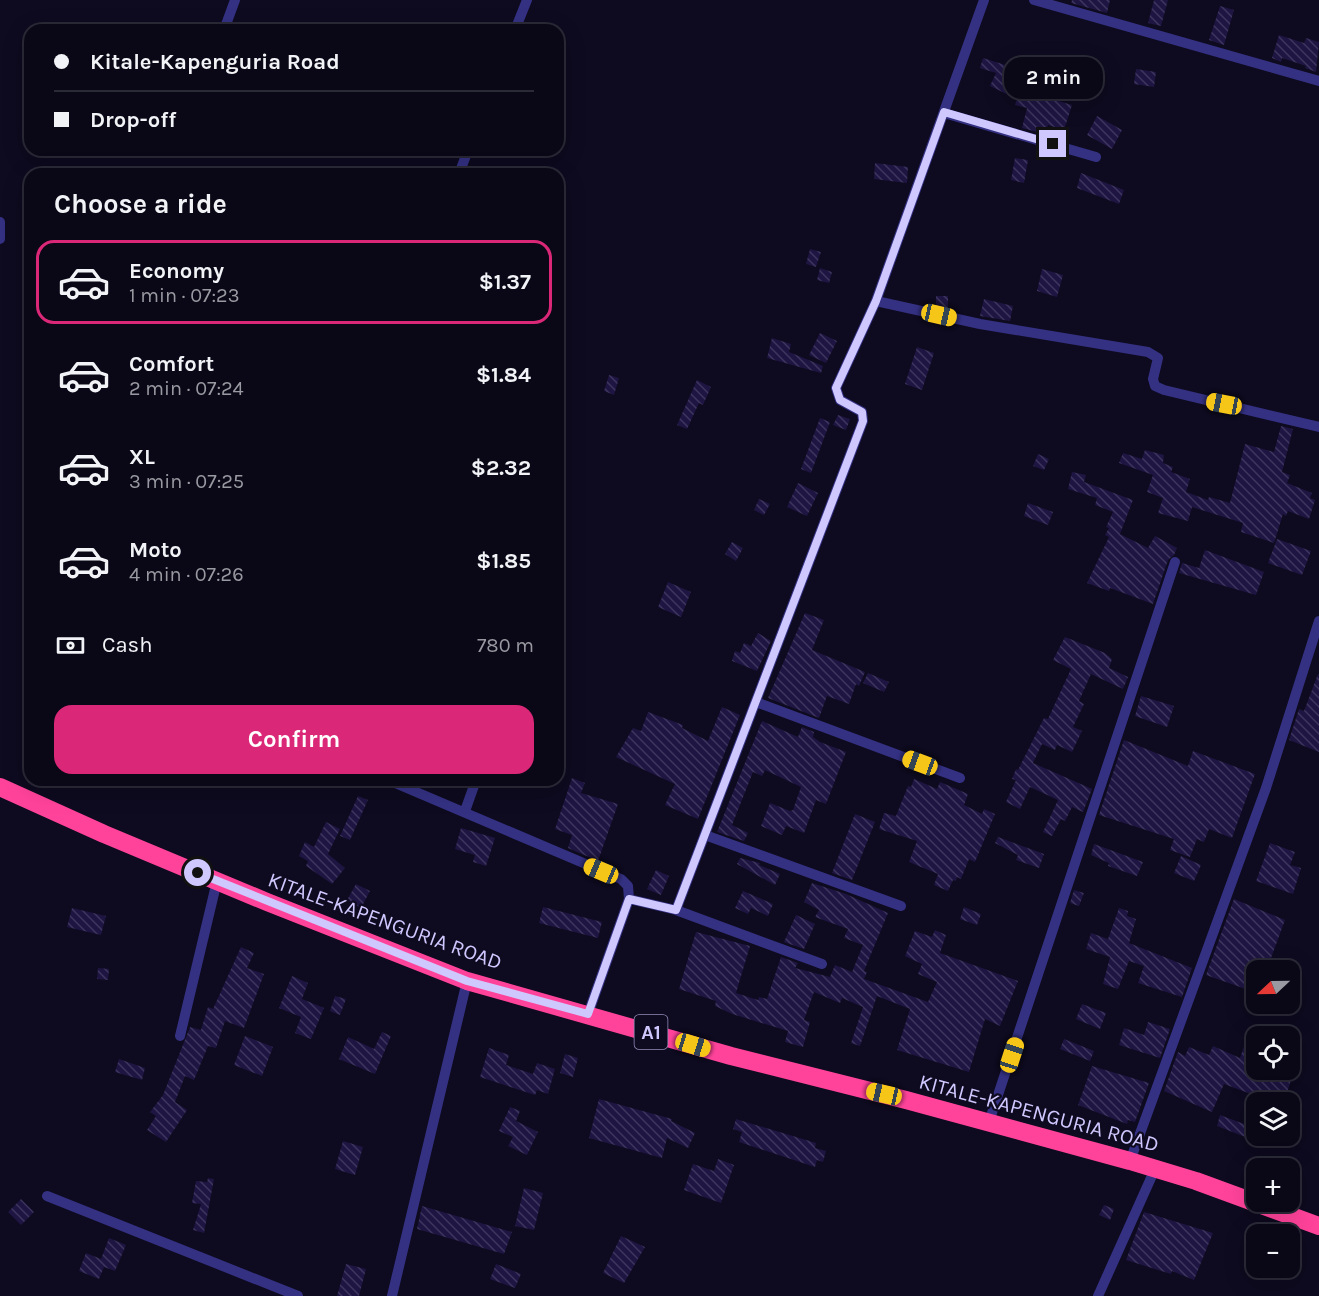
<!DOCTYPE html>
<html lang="en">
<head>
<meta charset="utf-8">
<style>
	body { margin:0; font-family:Karla,sans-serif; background:#131120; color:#f1f3f6; height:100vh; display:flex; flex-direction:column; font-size:22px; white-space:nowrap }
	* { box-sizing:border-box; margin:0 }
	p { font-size:20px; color:#999aa1 }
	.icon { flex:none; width:33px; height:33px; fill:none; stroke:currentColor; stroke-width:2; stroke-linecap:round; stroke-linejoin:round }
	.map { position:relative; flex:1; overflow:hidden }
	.drawer { position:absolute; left:24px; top:168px; width:540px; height:618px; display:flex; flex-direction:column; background:#0a0817; border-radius:18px; box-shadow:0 6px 24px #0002,0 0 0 2px #2a2936 }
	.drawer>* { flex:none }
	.hud { position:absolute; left:24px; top:24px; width:540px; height:132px; border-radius:18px; box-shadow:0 6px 24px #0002,0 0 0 2px #2a2936; display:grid; align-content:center; height:132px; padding:0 30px; background:#0a0817 }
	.needle { width:39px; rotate:248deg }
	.fabs { position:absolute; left:1246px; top:960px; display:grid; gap:12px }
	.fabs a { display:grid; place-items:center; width:54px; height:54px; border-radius:12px; background:#0a0817; box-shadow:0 6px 24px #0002,0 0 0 2px #2a2936; font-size:30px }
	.end { position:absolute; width:27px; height:27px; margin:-14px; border:8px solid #cfc8ff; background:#111; box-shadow:0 0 0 3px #111 }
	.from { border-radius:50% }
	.bubble { position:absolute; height:42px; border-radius:18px; background:#0a0817; box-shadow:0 6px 24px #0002,0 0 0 2px #2a2936; font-size:20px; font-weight:700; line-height:42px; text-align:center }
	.car { position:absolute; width:18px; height:36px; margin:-18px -9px; border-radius:8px; box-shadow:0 0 4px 2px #0007; background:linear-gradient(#f5c518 24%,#345 0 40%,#f5c518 0 76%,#345 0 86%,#f5c518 0) }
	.hud b { display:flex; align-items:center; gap:21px; height:57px; font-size:22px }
	.hud b+b { border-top:2px solid #2a2936 }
	.hud i { width:15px; height:15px; background:#f1f3f6 }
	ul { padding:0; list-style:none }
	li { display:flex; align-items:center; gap:18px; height:84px; margin:0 12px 9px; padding:0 18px; border:3px solid transparent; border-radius:18px }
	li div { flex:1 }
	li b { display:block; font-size:22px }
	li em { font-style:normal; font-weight:700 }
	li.current { border-color:#db2777 }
	li>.icon { width:54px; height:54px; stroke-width:1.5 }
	h2 { padding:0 30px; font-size:27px; line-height:72px }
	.pay { display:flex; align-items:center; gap:15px; height:66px; padding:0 30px; font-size:22px }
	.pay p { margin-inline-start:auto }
	.primary-button { display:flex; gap:12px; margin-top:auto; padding:12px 30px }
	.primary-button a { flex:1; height:69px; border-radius:18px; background:#db2777; color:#fff; font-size:24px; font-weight:700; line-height:69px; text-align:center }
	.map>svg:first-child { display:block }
	.building { fill:url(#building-back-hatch) }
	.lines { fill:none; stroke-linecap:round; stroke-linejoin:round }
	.street { stroke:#343183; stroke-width:10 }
	.highway { stroke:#ff439b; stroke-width:18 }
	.route { stroke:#cfc8ff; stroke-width:8 }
	.labels { text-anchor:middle; stroke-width:4.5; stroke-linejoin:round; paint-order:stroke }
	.shield { fill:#0e0a1f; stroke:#958fbc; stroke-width:1.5 }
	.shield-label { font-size:20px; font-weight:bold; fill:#cfc8ff }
	.street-label { font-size:21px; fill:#cfc8ff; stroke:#0e0a1f }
</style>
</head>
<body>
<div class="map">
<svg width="1319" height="1296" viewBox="0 0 1319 1296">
	<defs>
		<pattern id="building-back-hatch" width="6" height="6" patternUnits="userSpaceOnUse" patternTransform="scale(1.5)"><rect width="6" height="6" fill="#1e1542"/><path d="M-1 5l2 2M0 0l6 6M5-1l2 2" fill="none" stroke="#3e365e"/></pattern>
	</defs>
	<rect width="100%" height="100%" fill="#0e0a1f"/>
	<!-- building -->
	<path class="building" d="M1072 0H1110L1107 13 1071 3Z
		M1154 0H1168L1161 26 1148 23Z
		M1220 6 1234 10 1224 45 1209 40Z
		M1279 35 1304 43 1306 38 1319 42 1316 72 1305 68 1306 66 1282 58 1281 62 1272 58Z
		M983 58 1037 75 1033 88 1039 89 1038 95 1072 105 1064 130 1048 125 1045 134 1022 128 1027 108 1015 105 1017 99 990 86 996 73 980 68Z
		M1069 62 1086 66 1081 86 1064 81Z
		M1136 69 1156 72 1154 87 1134 84Z
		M1097 116 1122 130 1112 149 1087 135Z
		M1015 158 1028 160 1024 183 1011 180Z
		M875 163 908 167 907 183 874 179Z
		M1081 173 1124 190 1119 204 1077 188Z
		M810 249 821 252 816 267 806 264Z
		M820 268 832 272 829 283 817 280Z
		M1042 269 1063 275 1057 297 1037 291Z
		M936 296H948V309L936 307Z
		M984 299 1013 306 1010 321 980 316Z
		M820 333 837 341 826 363 809 355Z
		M772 338 791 344 789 352 823 366 821 373 767 358Z
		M917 347 934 353 922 390 905 384Z
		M609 375 619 378 614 395 604 391Z
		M697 380 711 387 703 405 699 403 687 429 677 425Z
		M838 415 850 419 846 430 833 425Z
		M820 418 830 422 811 473 801 469Z
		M1281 426 1293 429 1282 472 1290 475 1287 483 1312 493 1310 498 1315 500 1309 519 1288 511 1286 516 1283 514 1274 543 1241 532 1243 523 1192 507 1188 521 1158 513 1163 498 1147 492 1153 475 1119 463 1123 453 1142 459 1145 450 1164 455 1163 463 1173 467 1171 472 1190 479 1186 492 1208 500 1209 497 1230 503 1245 444 1274 452Z
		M1038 454 1049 459 1044 470 1033 466Z
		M1072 472 1086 475 1084 482 1133 500 1120 534 1148 548 1155 536 1177 548 1174 555 1168 560 1153 604 1110 588 1109 591 1087 583 1109 537 1105 535 1109 528 1106 527 1113 512 1095 505 1097 498 1068 489Z
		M798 483 818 493 807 516 787 507Z
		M759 499 770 504 764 515 754 510Z
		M1028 503 1053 512 1048 525 1024 516Z
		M1277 539 1311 551 1302 575 1268 563Z
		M732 542 743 548 736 561 725 554Z
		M1205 550 1264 572 1256 595 1179 573 1182 563 1199 568Z
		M668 582 691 592 681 617 658 607Z
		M805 613 824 620 812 650 865 672 859 686 856 684 849 704 827 696 819 718 768 698Z
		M758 633 771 641 757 671 732 661 735 651 740 653 744 643 751 646Z
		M1065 637 1105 653 1112 659 1109 668 1128 677 1123 689 1091 674 1079 701 1084 704 1073 727 1082 731 1072 752 1057 745 1055 750 1042 744 1033 763 1092 789 1083 812 1072 807 1065 821 1061 819 1052 836 1043 832 1058 800 1030 787 1020 809 1006 802 1016 780 1012 779 1016 769 1018 770 1044 718 1048 719 1071 669 1053 660Z
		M868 673 889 682 884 692 863 683Z
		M1318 674 1319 675V752L1289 740 1299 709 1304 711Z
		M1141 696 1174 706 1167 727 1135 716Z
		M722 707 740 715 698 819 665 805 675 784 616 757 633 728 641 731 648 712 683 725 682 728 708 741Z
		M762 721 798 737 802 727 814 732 813 737 820 742 846 752 826 804 816 800 804 833 786 826 782 835 761 826 770 803 790 811 793 810 801 787 765 770 762 776 753 772 732 825 748 833 744 841 717 832Z
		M1124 740 1188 766 1193 751 1255 774 1232 838 1209 829 1204 842 1197 839 1190 857 1170 850 1174 839 1099 815Z
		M572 778 585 783 581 793 618 804 598 861 568 848 572 835 555 829Z
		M914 779 937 789 940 782 968 794 964 805 982 814 984 809 995 814 975 862 969 859 961 879 957 877 956 881 953 880 948 891 934 885 938 874 909 862 917 841 879 829 884 813 896 816 908 786 911 787Z
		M358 796 368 800 350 840 340 836Z
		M855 814 875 822 852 880 832 873Z
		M326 822 340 829 328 854 345 868 332 884 306 866 308 861 299 856 305 842 314 847Z
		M461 828 495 838 486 866 473 862 475 855 455 849Z
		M998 837 1044 854 1039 868 1016 860 1018 855 995 843Z
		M1270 843 1295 852 1290 865 1301 868 1293 894 1256 881Z
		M1094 844 1143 862 1137 876 1108 866 1109 863 1091 855Z
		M1181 856 1201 865 1194 881 1174 873Z
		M740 858 760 863 759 865 780 874 775 885 737 864Z
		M656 870 669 876 661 895 647 889Z
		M812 883 846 894 888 913 864 971 867 972 864 979 928 1002 937 982 918 974 922 964 905 956 915 931 932 937 935 930 946 935 940 953 1018 981 1000 1026 985 1019 969 1072 897 1050 910 1009 877 996 860 1046 851 1043 863 1007 842 998 840 1003 814 992 804 1020 810 1022 803 1047 785 1042 788 1031 732 1014 715 1006 716 1001 679 989 696 932 750 946 736 993 758 1000 759 997 767 999 781 957 798 963 795 968 830 977 835 965 852 972 863 945 844 938 848 929 815 917 819 910 804 902Z
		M356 884 370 891 361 908 347 900Z
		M1074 890 1084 893 1079 906 1070 903Z
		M743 891 773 904 768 916 751 908 748 914 735 908Z
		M1234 899 1285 920 1267 969 1257 966V993L1206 975Z
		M543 907 602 922 598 938 539 923Z
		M964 907 981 914 977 925 960 919Z
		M72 908 106 916 101 935 67 927Z
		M1119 908 1128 911 1127 916 1136 919 1129 943 1192 968 1182 997 1138 983 1144 966 1129 961 1118 989 1103 984 1110 957 1086 949 1091 933 1108 939Z
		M796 915 815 924 804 949 784 942Z
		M241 947 254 953 247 968 264 974 244 1028 225 1021 216 1048 208 1046 194 1080 185 1076 175 1102 187 1110 166 1142 147 1130 156 1116 150 1112 163 1095 190 1027 201 1030 208 1007 213 1009Z
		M98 968 109 969 108 980 97 979Z
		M292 976 308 983 302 999 324 1008 311 1039 295 1033 301 1017 279 1008Z
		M335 996 346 999 340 1015 330 1011Z
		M1082 1004 1106 1013 1100 1029 1076 1019Z
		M1148 1022 1170 1029 1160 1058 1119 1045 1124 1028 1144 1035Z
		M382 1032 391 1036 375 1074 339 1059 348 1037 374 1049Z
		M245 1036 273 1047 262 1076 234 1065Z
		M1247 1038 1257 1042 1250 1063 1257 1065V1070H1270L1292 1077 1284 1102H1273L1224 1084 1212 1112 1164 1091 1178 1052 1185 1056 1189 1047 1209 1055 1213 1046 1240 1058Z
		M1064 1039 1094 1051 1090 1061 1060 1049Z
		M489 1048 509 1055 506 1065 533 1074 537 1063 555 1069 548 1094 537 1090 535 1095 480 1077Z
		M565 1054 578 1058 573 1077 560 1073Z
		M119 1059 145 1068 142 1080 115 1072Z
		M1092 1066 1149 1083 1135 1122 1128 1120 1127 1124 1078 1105Z
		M599 1099 672 1119 671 1121 695 1133 688 1148 667 1138 662 1158 589 1138Z
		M510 1107 520 1111 516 1121 538 1132 527 1155 508 1146 513 1137 499 1131Z
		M1220 1115 1252 1127 1248 1138 1217 1126Z
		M736 1119 816 1143 815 1148 826 1151 823 1162 817 1160 815 1167 739 1142 742 1132 733 1129Z
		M343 1141 363 1147 355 1175 335 1169Z
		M718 1159 734 1165 721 1203 684 1190 693 1164 714 1171Z
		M208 1178 214 1179 204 1233 193 1230 201 1204 192 1203 196 1181 207 1182Z
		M524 1188 543 1193 534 1230 515 1226Z
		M21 1199 34 1212 21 1225 8 1212Z
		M1104 1205 1114 1209 1110 1220 1099 1215Z
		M422 1206 512 1232 504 1254 417 1229Z
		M1144 1212 1213 1233 1194 1280 1172 1271 1171 1274 1126 1260Z
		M621 1236 645 1247 624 1283 603 1273Z
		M109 1238 126 1245 115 1271 104 1267 99 1279 79 1271 86 1253 101 1259Z
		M346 1264 366 1269 359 1296H337Z
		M496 1264 521 1274 515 1288 490 1279Z"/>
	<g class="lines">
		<!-- street -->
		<path class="street" d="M1034 0 1319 81
			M224 30 235 0
			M515 30 527 0
			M944 113 1096 157
			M459 174 468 150
			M0 222V239
			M876 301 980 324 1148 352 1158 358 1153 379 1155 386 1164 390 1319 427
			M756 702 960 778
			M388 780 621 879 628 886 629 899 588 1014
			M465 811 476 780
			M705 835 901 906
			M629 899 676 910 822 964
			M676 910 863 421 862 412 840 400 836 388 876 301 984 0
			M180 1036 217 881
			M989 1122 1175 562
			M1130 1161 1266 788 1319 621
			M47 1196 298 1296
			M392 1296 467 981
			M1098 1296 1155 1169"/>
		<!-- highway -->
		<path class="highway" d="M0 787 104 834 267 902 467 981 731 1056 906 1100 1130 1161 1196 1181 1319 1226"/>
	</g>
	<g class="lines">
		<!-- route -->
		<path class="route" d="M198 873 467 981 588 1014 629 899 676 910 863 421 862 412 840 400 836 388 876 301 944 112 1053 144"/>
	</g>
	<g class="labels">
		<!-- shield labels -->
		<rect class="shield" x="634.5" y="1015" width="33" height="34" rx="4.5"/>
		<g class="shield-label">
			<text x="651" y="1039">A1</text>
		</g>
		<!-- street labels -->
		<g class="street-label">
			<text transform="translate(385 921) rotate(20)" y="7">KITALE-KAPENGURIA ROAD</text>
			<text transform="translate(1039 1113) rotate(15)" y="7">KITALE-KAPENGURIA ROAD</text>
		</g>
	</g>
</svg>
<div class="fabs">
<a><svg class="needle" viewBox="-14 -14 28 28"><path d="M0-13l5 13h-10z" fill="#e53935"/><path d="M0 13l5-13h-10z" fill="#999aa1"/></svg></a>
<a><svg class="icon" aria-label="locate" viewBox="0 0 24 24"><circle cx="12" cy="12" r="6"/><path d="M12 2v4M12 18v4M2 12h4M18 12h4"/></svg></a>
<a><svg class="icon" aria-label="layers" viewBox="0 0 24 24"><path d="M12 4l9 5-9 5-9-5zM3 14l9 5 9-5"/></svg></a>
<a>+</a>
<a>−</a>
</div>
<i class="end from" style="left:198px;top:873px"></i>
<i class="end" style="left:1053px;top:144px"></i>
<div class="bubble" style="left:1004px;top:57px;width:99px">2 min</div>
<i class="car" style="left:939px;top:315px;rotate:103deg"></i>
<i class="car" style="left:1224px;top:404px;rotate:281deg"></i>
<i class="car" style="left:920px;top:763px;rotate:290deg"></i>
<i class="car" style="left:601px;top:871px;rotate:293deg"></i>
<i class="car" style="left:693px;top:1045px;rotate:107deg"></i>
<i class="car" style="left:1012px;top:1055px;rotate:18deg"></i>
<i class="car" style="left:884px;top:1094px;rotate:283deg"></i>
<div class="hud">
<b><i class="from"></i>Kitale-Kapenguria Road</b>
<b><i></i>Drop-off</b>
</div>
<section class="drawer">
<h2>Choose a ride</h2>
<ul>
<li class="current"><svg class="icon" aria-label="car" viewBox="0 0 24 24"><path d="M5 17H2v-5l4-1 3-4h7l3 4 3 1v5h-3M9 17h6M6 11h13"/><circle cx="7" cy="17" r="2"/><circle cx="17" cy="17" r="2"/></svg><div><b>Economy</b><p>1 min · 07:23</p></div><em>$1.37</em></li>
<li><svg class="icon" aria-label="car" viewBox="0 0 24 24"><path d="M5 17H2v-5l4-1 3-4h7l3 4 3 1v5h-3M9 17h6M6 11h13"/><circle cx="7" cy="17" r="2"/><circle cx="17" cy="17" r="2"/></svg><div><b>Comfort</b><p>2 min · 07:24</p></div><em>$1.84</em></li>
<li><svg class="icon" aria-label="car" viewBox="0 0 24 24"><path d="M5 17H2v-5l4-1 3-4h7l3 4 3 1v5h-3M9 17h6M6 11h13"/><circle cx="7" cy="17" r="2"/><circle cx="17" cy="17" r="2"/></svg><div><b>XL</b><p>3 min · 07:25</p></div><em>$2.32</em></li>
<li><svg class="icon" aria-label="car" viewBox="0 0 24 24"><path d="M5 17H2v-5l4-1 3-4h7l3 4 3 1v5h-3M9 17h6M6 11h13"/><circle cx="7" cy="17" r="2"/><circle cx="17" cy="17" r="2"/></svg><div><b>Moto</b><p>4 min · 07:26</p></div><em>$1.85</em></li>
</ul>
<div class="pay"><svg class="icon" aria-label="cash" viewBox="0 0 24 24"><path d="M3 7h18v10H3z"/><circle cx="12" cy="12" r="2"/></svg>Cash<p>780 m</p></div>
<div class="primary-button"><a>Confirm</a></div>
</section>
</div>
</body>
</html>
